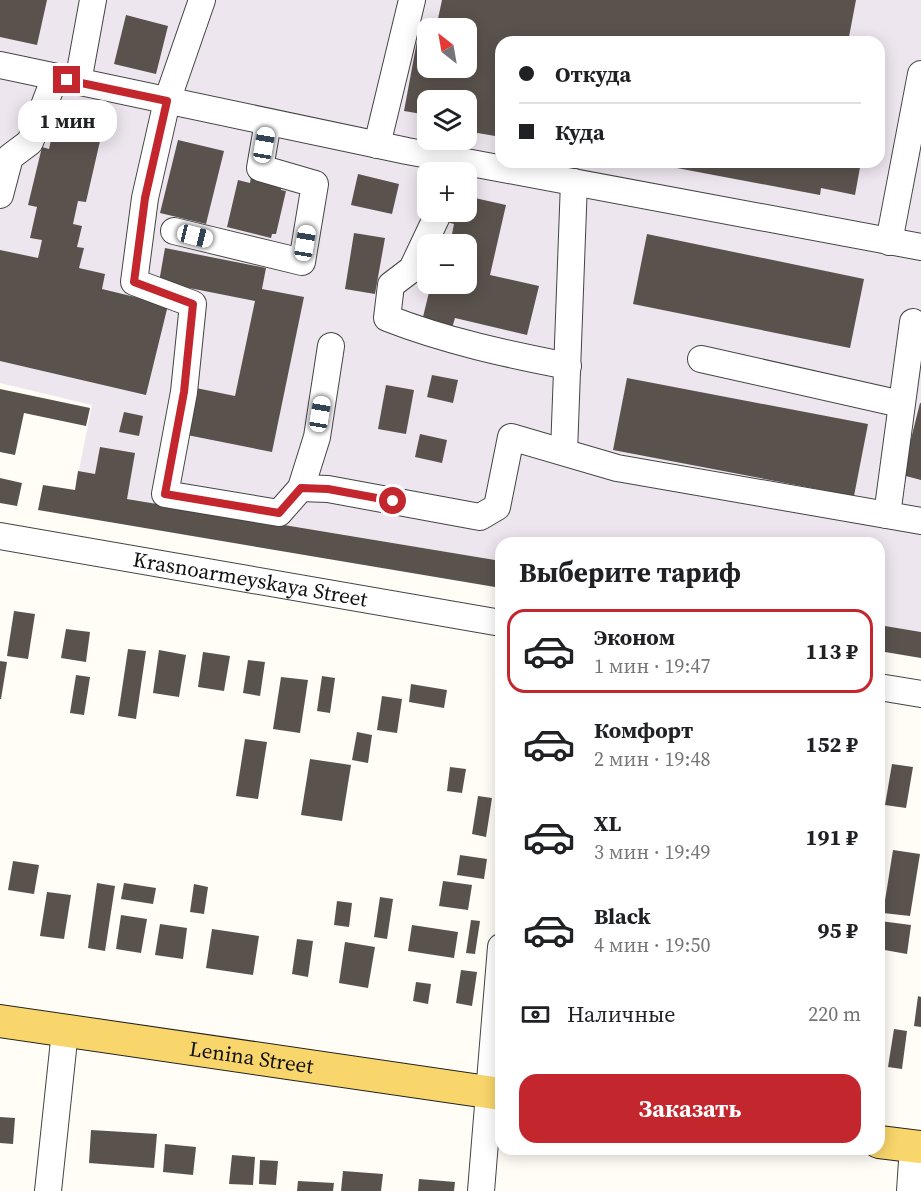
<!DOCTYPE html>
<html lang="ru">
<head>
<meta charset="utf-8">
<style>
	body { margin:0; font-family:"Source Serif 4",serif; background:#f6f6f6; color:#202124; height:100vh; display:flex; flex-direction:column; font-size:22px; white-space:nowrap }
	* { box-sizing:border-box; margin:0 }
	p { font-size:20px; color:#757577 }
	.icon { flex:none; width:33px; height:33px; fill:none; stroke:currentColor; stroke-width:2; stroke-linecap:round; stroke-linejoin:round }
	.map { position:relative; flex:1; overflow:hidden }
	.panel { position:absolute; left:495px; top:537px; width:390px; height:618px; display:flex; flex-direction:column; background:#fff; border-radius:18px; box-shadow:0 3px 15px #0003 }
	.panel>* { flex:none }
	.top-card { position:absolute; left:495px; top:36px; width:390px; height:132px; border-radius:18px; box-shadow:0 3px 15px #0003; display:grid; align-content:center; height:132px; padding:0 24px; background:#fff }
	.needle { width:39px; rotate:329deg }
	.buttons { position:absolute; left:417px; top:18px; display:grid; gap:12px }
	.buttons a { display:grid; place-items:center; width:60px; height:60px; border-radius:12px; background:#fff; box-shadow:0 3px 15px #0003; font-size:30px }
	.end { position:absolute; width:27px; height:27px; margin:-14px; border:8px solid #c4262e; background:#fff; box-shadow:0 0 0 3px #fff }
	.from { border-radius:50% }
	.bubble { position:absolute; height:42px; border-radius:18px; background:#fff; box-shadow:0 3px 15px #0003; font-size:20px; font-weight:700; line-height:42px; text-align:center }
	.car { position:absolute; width:18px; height:36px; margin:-18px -9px; border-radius:8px; box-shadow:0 0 4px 2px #0007; background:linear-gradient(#fff 24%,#345 0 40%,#fff 0 76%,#345 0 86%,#fff 0) }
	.top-card b { display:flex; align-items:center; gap:21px; height:57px; font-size:22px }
	.top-card b+b { border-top:2px solid #e0e0e0 }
	.top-card i { width:15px; height:15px; background:#202124 }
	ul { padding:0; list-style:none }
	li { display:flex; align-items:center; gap:18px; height:84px; margin:0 12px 9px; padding:0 12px; border:3px solid transparent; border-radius:18px }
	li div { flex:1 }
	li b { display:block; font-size:22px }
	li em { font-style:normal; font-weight:700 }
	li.active { border-color:#c4262e }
	li>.icon { width:54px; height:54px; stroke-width:1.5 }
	h2 { padding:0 24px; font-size:27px; line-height:72px }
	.pay { display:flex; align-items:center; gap:15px; height:66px; padding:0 24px; font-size:22px }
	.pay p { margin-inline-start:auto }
	.cta { display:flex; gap:12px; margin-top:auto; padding:12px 24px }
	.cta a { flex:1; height:69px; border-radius:18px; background:#c4262e; color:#fff; font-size:24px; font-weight:700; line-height:69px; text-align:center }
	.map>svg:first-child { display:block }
	.industrial { fill:#eee6ef; fill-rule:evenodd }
	.building { fill:#5a524d }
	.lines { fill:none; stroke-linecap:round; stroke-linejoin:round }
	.minor-casing { stroke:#444; stroke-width:28 }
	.major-casing { stroke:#222; stroke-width:34 }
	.minor { stroke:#fff; stroke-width:26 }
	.major { stroke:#f9d66b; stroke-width:32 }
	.route { stroke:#c4262e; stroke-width:8 }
	.labels { text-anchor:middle; stroke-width:6; stroke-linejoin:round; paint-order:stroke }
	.street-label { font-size:21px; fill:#111; stroke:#fff }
</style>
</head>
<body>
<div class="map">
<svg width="921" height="1191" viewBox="0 0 921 1191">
	<rect width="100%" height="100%" fill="#fffdf5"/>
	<!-- industrial -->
	<path class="industrial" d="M0 0H921V632L879 625V543H501V561L75 490 92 405 0 383ZM428 28H466V68H428ZM501 42H879V162H501ZM428 100H466V140H428ZM428 172H466V212H428ZM428 244H466V284H428Z"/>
	<!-- building -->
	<path class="building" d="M0 0H47L37 45 0 37Z
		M442 0H856L848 42H501V137L466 131V100H428V124L420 122 422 114 404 111 417 41 428 42V68H466V28H436Z
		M126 15 168 26 156 74 114 64Z
		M59 105 106 115 86 202 78 201 73 224 82 226 77 247 84 248 79 268 105 274 102 289 168 305 146 395 0 361V250L38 258 42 240 30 238 37 207 28 205 42 147 49 149Z
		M178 140 224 151 206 224 160 213Z
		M645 162H861L855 195 821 188 820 195Z
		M358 174 399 184 392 214 351 205Z
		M251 177 282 184 281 190 286 191 276 234H272L271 238 227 227 238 180 250 183Z
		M466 196 506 205 490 275 539 286 527 335 455 318 452 328 422 321 431 284H466V244H450L454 224 447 222 450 212H466Z
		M354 233 385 238 375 294 345 289Z
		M647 234 864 279 850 348 633 304Z
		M165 248 266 268 262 289 304 297 272 452 187 435 196 388 235 396 255 301 159 282Z
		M432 375 458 380 453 403 427 397Z
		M627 378 868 424 854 496 613 450Z
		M386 385 414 390 406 434 378 429Z
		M0 389 90 408 86 426 24 413 15 455 0 452Z
		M920 403H921V480L902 475Z
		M124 412 143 416 139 436 119 432Z
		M420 434 447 440 442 463 415 457Z
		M100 447 135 453 127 499 501 561V588L38 510 43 485 75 490 78 471 95 474Z
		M0 478 22 483 17 506 0 503Z
		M14 611 35 614 28 659 7 656Z
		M879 625 921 632V658L879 651Z
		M66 629 90 632 86 662 61 658Z
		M128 649 146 651 136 719 118 716Z
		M159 650 186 655 179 697 153 693Z
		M203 652 230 656 224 691 198 687Z
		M248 660 265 662 260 696 243 693Z
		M0 661 7 662 1 699H0Z
		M76 675 90 677 84 715 70 713Z
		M322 676 335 678 330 713 317 711Z
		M281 677 308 680 300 733 273 729Z
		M411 684 447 690 444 708 409 702Z
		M382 696 402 699 397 733 377 730Z
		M357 732 372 735 368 763 352 760Z
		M245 739 267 742 258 799 236 796Z
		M310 759 351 765 342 821 301 815Z
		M892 764 913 767 906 808 885 805Z
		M450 767 466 769 462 793 447 791Z
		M478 796 492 798 486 837 472 834Z
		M893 850 920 854 910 916 883 913Z
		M460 855 487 859 484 879 457 875Z
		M13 861 39 865 34 894 8 890Z
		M443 881 472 885 468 910 439 906Z
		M97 883 115 886 105 951 88 948Z
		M124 883 156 888 153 904 121 899Z
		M194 884 208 887 204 914 190 912Z
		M47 892 71 895 64 939 40 936Z
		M380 897 393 899 387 939 374 937Z
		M337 901 352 903 349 927 334 925Z
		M121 915 147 919 141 953 116 949Z
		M471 920 480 921 475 954 466 953Z
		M880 921 911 925 907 954 879 949Z
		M160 924 187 928 183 959 155 955Z
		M412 925 458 932 454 958 408 951Z
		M212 929 259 936 253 975 206 968Z
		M297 939 313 941 308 977 292 974Z
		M345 942 375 947 368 988 339 983Z
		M461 970 477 972 472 1006 456 1003Z
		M416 982 431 984 428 1004 413 1001Z
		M918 996 921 997V1027L914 1026Z
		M894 1029 907 1031 902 1069 888 1067Z
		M0 1117 15 1118 13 1144 0 1143Z
		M91 1130 157 1134 154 1168 89 1163Z
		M165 1144 196 1147 193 1175 163 1172Z
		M232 1155 255 1157 253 1185 229 1184Z
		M260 1160 278 1161 276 1185 259 1184Z
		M343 1171 383 1174 381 1191H341Z
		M419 1179 455 1182 454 1191H418Z
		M298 1181 334 1183 333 1191H297Z"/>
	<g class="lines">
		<defs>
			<g id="minor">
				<path d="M202 0 167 101 145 198 134 282 193 304 184 392 165 494 279 513 301 488 317 437 331 346"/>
				<path d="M0 65 407 151 921 247"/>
				<path d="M78 82 93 0"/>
				<path d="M377 145 412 0"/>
				<path d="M0 195 10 157 30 142 55 77"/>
				<path d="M439 212 412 269 391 285 387 318C446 341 506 354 568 366"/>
				<path d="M174 231 302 262 315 184 260 168 268 122"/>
				<path d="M889 242 921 74"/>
				<path d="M701 359 901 404"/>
				<path d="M564 452 574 182"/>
				<path d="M301 488 328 489 480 517 497 507 511 437 617 468 921 521"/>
				<path d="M887 515 913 322"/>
				<path id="s1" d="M0 536 501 623"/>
				<path d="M879 687 921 694"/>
				<path d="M48 1191 65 1031"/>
				<path d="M481 1191 501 947"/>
				<path d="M910 1191 913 1146"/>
			</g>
			<g id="major">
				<path id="s2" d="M0 1021 501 1094"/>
				<path d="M879 1142 921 1147"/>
			</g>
		</defs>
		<!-- minor casing -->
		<use href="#minor" class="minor-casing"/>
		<!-- major casing -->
		<use href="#major" class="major-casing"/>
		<!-- minor -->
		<use href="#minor" class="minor"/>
		<!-- major -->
		<use href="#major" class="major"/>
	</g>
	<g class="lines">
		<!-- route -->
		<path class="route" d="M67 80 167 101 145 198 134 282 193 304 184 392 165 494 279 513 301 488 328 489 393 501"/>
	</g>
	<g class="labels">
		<!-- street labels -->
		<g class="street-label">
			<text dy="7" stroke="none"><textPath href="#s1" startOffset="254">Krasnoarmeyskaya Street</textPath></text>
			<text dy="7" stroke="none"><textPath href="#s2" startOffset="254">Lenina Street</textPath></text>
		</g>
	</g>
</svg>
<div class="buttons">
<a><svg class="needle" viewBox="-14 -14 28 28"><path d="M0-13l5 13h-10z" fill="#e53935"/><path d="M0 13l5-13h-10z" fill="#757577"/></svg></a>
<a><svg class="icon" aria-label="layers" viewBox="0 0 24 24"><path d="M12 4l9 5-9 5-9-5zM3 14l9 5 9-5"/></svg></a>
<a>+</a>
<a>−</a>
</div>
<i class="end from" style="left:393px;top:501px"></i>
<i class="end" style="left:67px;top:80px"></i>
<div class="bubble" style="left:18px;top:100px;width:99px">1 мин</div>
<i class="car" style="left:264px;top:145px;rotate:10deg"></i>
<i class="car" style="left:195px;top:236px;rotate:104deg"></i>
<i class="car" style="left:305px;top:243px;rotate:9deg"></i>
<i class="car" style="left:320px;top:414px;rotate:9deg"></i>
<div class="top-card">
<b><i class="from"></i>Откуда</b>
<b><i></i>Куда</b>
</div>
<section class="panel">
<h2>Выберите тариф</h2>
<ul>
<li class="active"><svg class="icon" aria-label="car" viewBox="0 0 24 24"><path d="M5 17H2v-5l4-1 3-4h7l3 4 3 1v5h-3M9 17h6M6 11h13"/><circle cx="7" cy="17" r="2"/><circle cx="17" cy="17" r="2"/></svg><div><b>Эконом</b><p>1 мин · 19:47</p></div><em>113 ₽</em></li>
<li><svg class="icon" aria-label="car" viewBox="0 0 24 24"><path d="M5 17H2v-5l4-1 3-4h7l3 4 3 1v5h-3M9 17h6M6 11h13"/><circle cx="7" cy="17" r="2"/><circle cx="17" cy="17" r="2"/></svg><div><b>Комфорт</b><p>2 мин · 19:48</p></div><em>152 ₽</em></li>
<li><svg class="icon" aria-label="car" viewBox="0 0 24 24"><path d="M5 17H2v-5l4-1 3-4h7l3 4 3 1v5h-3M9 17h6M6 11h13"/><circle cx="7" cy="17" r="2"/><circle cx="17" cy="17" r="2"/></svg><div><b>XL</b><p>3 мин · 19:49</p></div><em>191 ₽</em></li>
<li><svg class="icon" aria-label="car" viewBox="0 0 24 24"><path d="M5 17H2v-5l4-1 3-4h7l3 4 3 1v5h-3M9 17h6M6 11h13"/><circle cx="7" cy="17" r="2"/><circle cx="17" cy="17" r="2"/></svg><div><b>Black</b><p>4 мин · 19:50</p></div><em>95 ₽</em></li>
</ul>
<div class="pay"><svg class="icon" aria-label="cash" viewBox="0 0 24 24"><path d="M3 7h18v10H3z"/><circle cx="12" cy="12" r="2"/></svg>Наличные<p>220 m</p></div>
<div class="cta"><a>Заказать</a></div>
</section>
</div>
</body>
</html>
